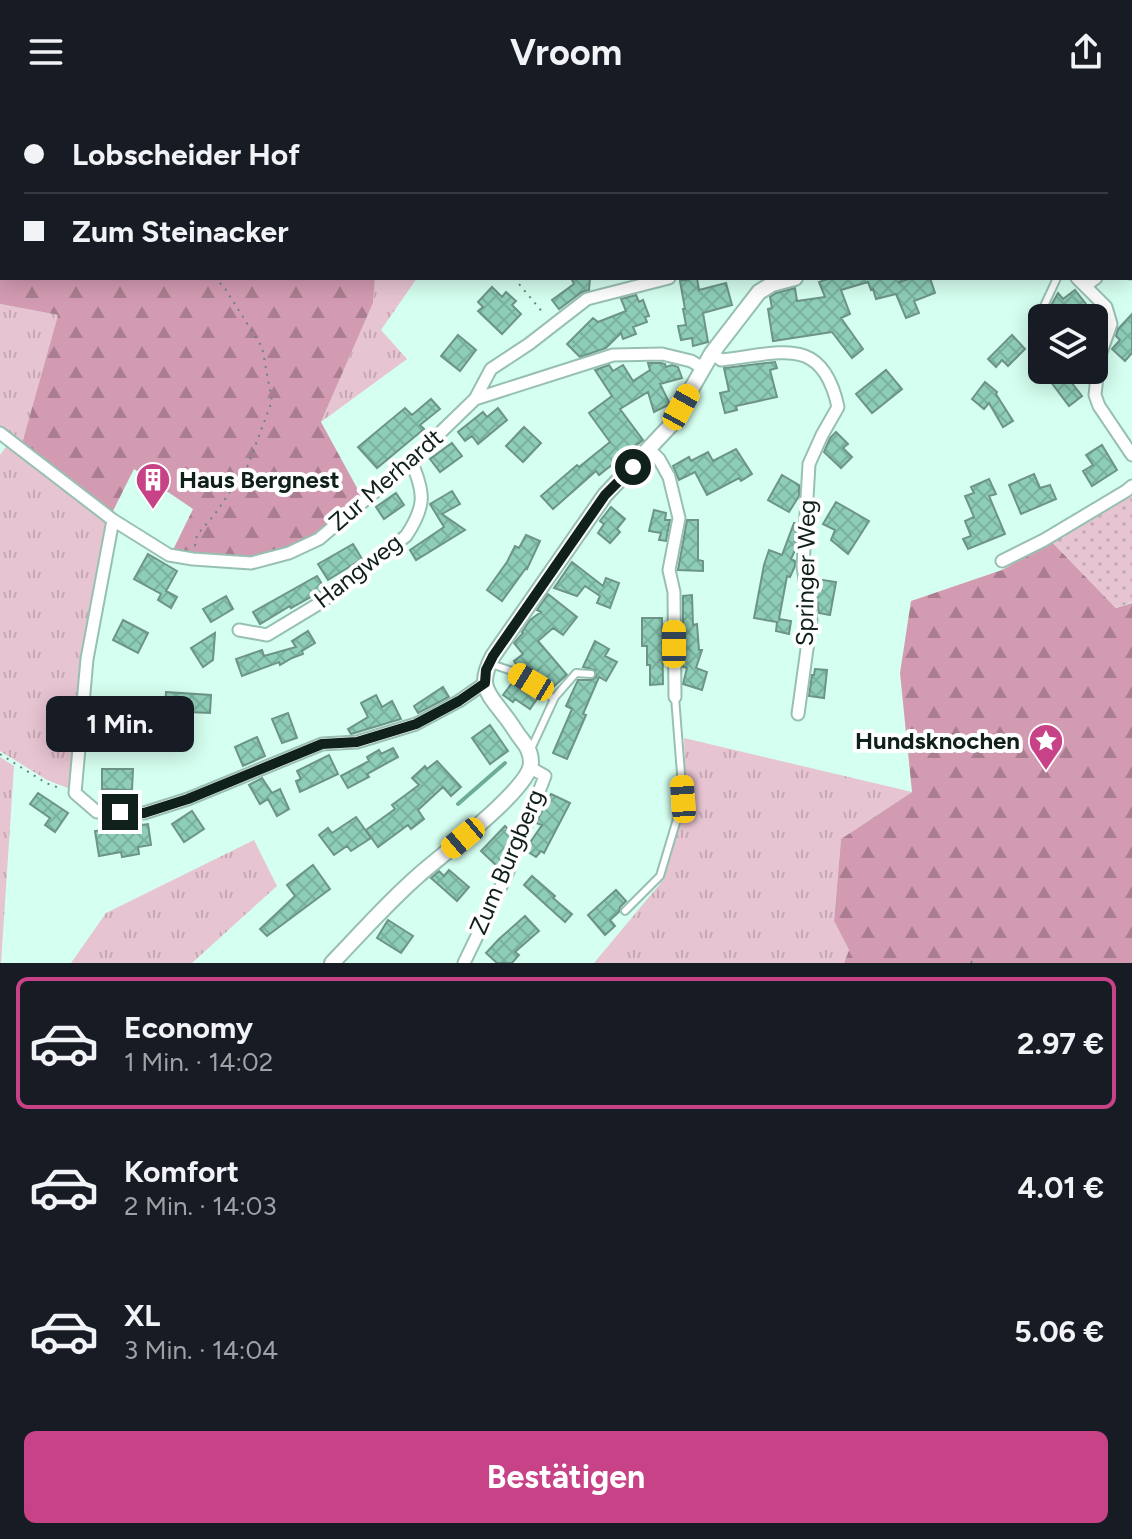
<!DOCTYPE html>
<html lang="de">
<head>
<meta charset="utf-8">
<style>
	body { margin:0; font-family:Figtree,sans-serif; background:#242831; color:#f1f3f6; height:100vh; display:flex; flex-direction:column; font-size:30px; white-space:nowrap }
	* { box-sizing:border-box; margin:0 }
	p { font-size:26px; color:#9ea1a6 }
	.icon { flex:none; width:44px; height:44px; fill:none; stroke:currentColor; stroke-width:2; stroke-linecap:round; stroke-linejoin:round }
	.map { position:relative; height:859px; overflow:hidden }
	.sheet { display:flex; flex-direction:column; background:#171b24; flex:1 }
	.sheet>* { flex:none }
	.hud { position:absolute; left:0px; top:0px; width:1132px; height:176px; box-shadow:0 4px 20px #0003; display:grid; align-content:center; height:176px; padding:0 24px; background:#171b24 }
	.controls { position:absolute; left:1028px; top:200px; display:grid; gap:16px }
	.controls a { display:grid; place-items:center; width:80px; height:80px; border-radius:12px; background:#171b24; box-shadow:0 4px 20px #0003; font-size:40px }
	.end { position:absolute; width:36px; height:36px; margin:-18px; border:10px solid #10201b; background:#fff; box-shadow:0 0 0 4px #fff }
	.from { border-radius:50% }
	.bubble { position:absolute; height:56px; border-radius:12px; background:#171b24; box-shadow:0 4px 20px #0003; font-size:26px; font-weight:700; line-height:56px; text-align:center }
	.car { position:absolute; width:24px; height:48px; margin:-24px -12px; border-radius:10px; box-shadow:0 0 6px 2px #0007; background:linear-gradient(#f5c518 24%,#345 0 40%,#f5c518 0 76%,#345 0 86%,#f5c518 0) }
	.hud b { display:flex; align-items:center; gap:28px; height:76px; font-size:30px }
	.hud b+b { border-top:2px solid #363941 }
	.hud i { width:20px; height:20px; background:#f1f3f6 }
	ul { padding:14px 0 0; list-style:none }
	li { display:flex; align-items:center; gap:24px; height:132px; margin:0 16px 12px; padding:0 8px; border:4px solid transparent; border-radius:12px }
	li div { flex:1 }
	li b { display:block; font-size:30px }
	li em { font-style:normal; font-weight:700 }
	li.active { border-color:#c74286 }
	li>.icon { width:72px; height:72px; stroke-width:1.5 }
	.action { display:flex; gap:16px; margin-top:auto; padding:16px 24px }
	.action a { flex:1; height:92px; border-radius:12px; background:#c74286; color:#fff; font-size:32px; font-weight:700; line-height:92px; text-align:center }
	header { display:flex; justify-content:space-between; align-items:center; height:104px; padding:0 24px; background:#171b24; font-size:36px; font-weight:700 }
	.map>svg:first-child { display:block }
	.grass { fill:url(#grass-tufts) }
	.forest { fill:url(#forest-firs) }
	.park { fill:url(#park-dots) }
	.lines { fill:none; stroke-linecap:round; stroke-linejoin:round }
	.stream { stroke:#6dad98; stroke-width:4 }
	.building { fill:url(#building-cross-hatch); stroke:#6d9486; stroke-width:2 }
	.service-casing { stroke:#98c0b2; stroke-width:10 }
	.minor-casing { stroke:#98c0b2; stroke-width:15 }
	.tertiary-casing { stroke:#98c0b2; stroke-width:18 }
	.path { stroke:#6a867c; stroke-width:2; stroke-dasharray:2 6; stroke-linecap:butt }
	.service { stroke:#fff; stroke-width:6 }
	.minor { stroke:#fff; stroke-width:11 }
	.tertiary { stroke:#fff; stroke-width:14 }
	.route { stroke:#10201b; stroke-width:10 }
	.labels { text-anchor:middle; stroke-width:8; stroke-linejoin:round; paint-order:stroke }
	.poi-label { font-size:24px; font-weight:bold; fill:#10201b; stroke:#fff; text-anchor:start }
	.street-label { font-size:24px; fill:#10201b; stroke:#fff }
</style>
</head>
<body>
<header><svg class="icon" aria-label="menu" viewBox="0 0 24 24"><path d="M4 6h16M4 12h16M4 18h16"/></svg>Vroom<svg class="icon" aria-label="share" viewBox="0 0 24 24"><path d="M12 15V3M7 8l5-5 5 5M5 13v7h14v-7"/></svg></header>
<div class="map">
<svg width="1132" height="859" viewBox="0 0 1132 859">
	<defs>
		<pattern id="grass-tufts" width="24" height="20" patternUnits="userSpaceOnUse" patternTransform="scale(2)"><rect width="24" height="20" fill="#e7c4d2"/><path d="M3 7l-1-3M5 7V3M7 7l1-3M15 17l-1-3M17 17v-4M19 17l1-3" fill="none" stroke="#c5a8b4"/></pattern>
		<pattern id="forest-firs" width="22" height="20" patternUnits="userSpaceOnUse" patternTransform="scale(2)"><rect width="22" height="20" fill="#d39bb2"/><path d="M5 1l3.5 6h-7zM16 11l3.5 6h-7z" fill="#aa7e90"/></pattern>
		<pattern id="park-dots" width="8" height="8" patternUnits="userSpaceOnUse" patternTransform="scale(2)"><rect width="8" height="8" fill="#e7c4d2"/><path d="M2 2h.1M6 6h.1" fill="none" stroke="#c5a8b4" stroke-width="1.8" stroke-linecap="round"/></pattern>
		<pattern id="building-cross-hatch" width="8" height="8" patternUnits="userSpaceOnUse" patternTransform="scale(2)"><rect width="8" height="8" fill="#8eceb9"/><path d="M0 0l8 8M0 8l8-8" fill="none" stroke="#79b19e"/></pattern>
	</defs>
	<rect width="100%" height="100%" fill="#d5fff0"/>
	<!-- grass -->
	<path class="grass" d="M9 0H402L398 2H8Z
		M412 0H857L858 2H408Z
		M375 174H417L381 226 407 255 321 318 373 199Z
		M0 200 58 211 21 343 0 326Z
		M8 340 111 417 73 686 47 676 0 647V351Z
		M684 634 912 688 841 735 834 817 849 846 844 859H594L664 775 686 694Z
		M0 653 14 662 1 859H0Z
		M254 736 277 782 192 859H71L106 809Z"/>
	<!-- forest -->
	<path class="forest" d="M0 60 2 61V174H375L373 199 321 318 362 393 318 433 291 445 250 456 172 448 193 405 134 365 111 411 21 343 58 211 0 200Z
		M1052 438 1116 504 1132 499V859H844L849 846 834 817 841 735 912 688 900 569 911 497 1002 466Z"/>
	<!-- park -->
	<path class="park" d="M1132 391V498L1116 504 1052 438Z"/>
	<g class="lines">
		<!-- stream -->
		<path class="stream" d="M458 700 505 659"/>
	</g>
	<!-- building -->
	<path class="building" d="M571 174H590L589 186 582 188 559 205 552 196 574 180Z
		M697 174 699 186 726 179 732 201 703 209 708 238 693 242 692 234 681 236 678 222 686 221 683 205H685L680 177Z
		M830 174H901V177L898 179 911 174H930L935 189 914 197 919 209 906 214 896 190 876 195 873 185 871 186 868 178 841 186 850 210 841 214 863 245 852 254 832 228 773 237 768 205 772 204 770 193 776 189 795 184 797 197 825 193 819 178Z
		M492 183 502 193 506 188 516 197 512 201 521 210 502 230 478 207 483 203 478 198Z
		M1075 186 1097 214H1063L1052 200 1058 189 1063 195Z
		M636 191 639 198 643 196 649 212 645 213 647 218 633 223 636 230 623 235 621 229 606 244 580 253 567 240 593 214 598 218 626 207 621 195Z
		M1132 210V249L1125 257 1112 245 1120 236 1116 232 1118 225Z
		M458 231 476 246 460 267 441 252Z
		M1012 231 1025 245 1008 262 1002 256 996 263 988 255Z
		M775 258 777 264 770 266 777 293 736 302 737 306 725 309 720 289 729 287 724 264Z
		M648 259H661L665 260 666 263 672 261 678 263 682 274 660 280 670 300 654 308 648 288 620 305 643 336 599 371 596 367 553 405 541 392 577 361 579 363 610 338 589 309 612 292 595 266 609 261 613 267 623 261 633 277 650 266Z
		M886 266 902 285 872 309 856 290Z
		M1042 266H1078L1068 274 1082 292 1069 302Z
		M985 278 997 288 996 290 1013 317 1003 323 989 299 984 305 972 295Z
		M431 295 440 305 420 321 424 325 377 364 358 343 405 304 412 311Z
		M498 304 507 316 478 340 472 332 465 337 458 328 483 308 487 313Z
		M524 323 541 339 523 358 506 342Z
		M836 328 848 340 843 344 852 353 841 364 824 348 830 334Z
		M452 339 462 352 440 368 430 355Z
		M1102 341 1117 366 1092 382 1083 367 1093 361 1086 351Z
		M736 345 752 370 741 377 739 374 707 391 695 368 679 376 673 362 689 353 691 357 708 348 713 357Z
		M1034 370 1040 384 1050 381 1056 395 1021 410 1009 381Z
		M782 371 799 381V392L789 408 768 396Z
		M989 375 996 390 989 392 1005 430 968 445 963 435 971 432 965 417 974 413 965 392 974 389 971 383Z
		M452 387 460 400 442 410 465 426 416 456 410 446 444 423 430 400Z
		M396 389 404 401 384 415 376 403Z
		M836 398 869 417 848 450 831 436 835 426 823 420Z
		M611 403 625 415 617 425 620 428 610 439 598 429 604 420 600 417Z
		M654 406 666 409 665 416H670L666 437 659 436 661 429 649 427Z
		M687 416H698V456L703 457V467L678 466Z
		M794 419 797 420 796 444 791 455 795 457V462L790 473 787 472 779 515 791 517 789 530 776 527 777 518 754 514 764 461 769 446 782 451Z
		M526 431 540 437 527 465 526 464 502 497 487 486 507 458 515 442 519 444Z
		M353 440 362 455 328 476 318 460Z
		M148 450 177 467 166 487 177 493 171 504 158 496 161 490 134 475Z
		M572 458 603 482 606 474 619 479 610 504 597 499 600 492 585 482 577 492 554 484Z
		M317 472 325 485 291 504 290 502 260 520 253 508Z
		M816 475 836 478 830 511 819 509 815 484Z
		M548 490 577 513 563 531 553 524 538 537 567 571 552 584 549 579 546 582 518 563 514 557 523 550 514 539 523 529 522 528 530 516 541 508 537 506Z
		M692 491 693 521 697 520 699 546H702L696 564 707 568 702 586 683 580 687 564 683 563V492Z
		M226 492 233 505 211 518 203 505Z
		M642 514H662L663 580 650 581V561H647V542H642Z
		M123 516 148 529 138 549 113 536Z
		M308 527 315 539 302 547 303 550 292 554 280 561 279 558 242 572 236 555 262 546 264 552 296 543 292 537Z
		M215 529 213 556 203 563 191 544Z
		M595 537 609 545 605 552 617 558 606 577 599 573 583 610 586 611 567 655 553 649 572 605 566 602 578 576H591L596 573 595 566 583 563Z
		M815 565 827 566 824 594 809 592 812 571H814Z
		M515 575 539 592 530 605 515 595 513 598 503 591Z
		M443 583 449 593 418 609 414 602Z
		M166 588 211 591 210 609 165 607Z
		M376 591 382 603 392 597 401 615 351 630 348 625 368 613 361 599Z
		M288 609 297 634 282 639 272 615Z
		M490 621 508 647 490 660 472 634Z
		M257 633 265 652 243 662 235 643Z
		M393 644 398 653 367 670 369 673 348 684 341 672 369 657 367 653 379 646 381 650Z
		M329 651 338 670 300 688 296 677 301 675 297 667Z
		M437 657 461 683 451 692 443 683 418 706 424 715 411 725 408 721 378 743 366 726 395 705 392 701 419 681 412 674 425 662 427 665Z
		M102 665H133L132 686 102 685Z
		M262 674 272 689 280 685 289 705 277 712 268 695 260 700 249 681Z
		M38 689 68 709 55 728 45 721 50 714 30 700Z
		M551 690 570 699 544 749 541 747 536 753 525 746 542 721 536 719Z
		M192 707 204 725 184 738 172 720Z
		M356 713 371 734 351 747 347 742 334 751 319 731 328 724 332 729Z
		M148 720 151 741 138 743 139 750 122 753 121 748 99 752 95 727Z
		M505 722 513 730 503 756 497 762 481 747Z
		M313 761 330 785 267 832 260 825 295 792 287 781Z
		M449 766 469 783 457 797 431 774 439 767 444 772Z
		M532 772 555 792 553 794 572 810 565 818 524 781Z
		M616 786 626 797 620 803 619 808 610 816 615 822 605 831 588 811Z
		M525 812 539 827 515 848 519 851 512 859H497L486 849 499 835Z
		M388 816 413 832 401 849 377 834Z"/>
	<g class="lines">
		<defs>
			<path id="service" d="M1047 214 1044 202 1057 174
				M491 560 515 568 554 595
				M531 645 555 593 576 569 591 570
				M625 807 660 772 683 695 675 593"/>
			<path id="minor" d="M1130 169H1132
				M1077 174 1106 203 1111 220 1099 254 1095 291 1099 302 1132 351
				M1085 182 1096 174
				M712 249 721 256C779 250 822 229 838 303L822 331 809 360 803 462 811 516 798 610
				M475 295 491 265 529 240 587 195 669 174
				M0 329 113 416 169 451 193 455 251 459 289 449 319 435 411 357 475 295 613 251 662 250 691 257 703 264
				M650 346 659 355 669 373 679 414 669 466 674 488 675 593
				M113 416 87 555 75 689 97 708 144 709 188 695 322 640 357 638 416 620 459 597 485 579
				M1002 457 1044 436 1126 387 1132 382
				M239 526 267 531 320 499 406 432C426 402 425 389 411 357
				M464 859 507 770 545 672 531 664"/>
			<path id="tertiary" d="M1129 2 1131 0
				M332 859C360 830 388 798 419 771 440 752 530 685 531 659 531 647 526 641 519 632 514 625 510 618 505 612 487 588 477 582 493 552L605 391 670 322 712 249 759 188 772 180 795 174"/>
		</defs>
		<!-- service casing -->
		<use href="#service" class="service-casing"/>
		<!-- minor casing -->
		<use href="#minor" class="minor-casing"/>
		<!-- tertiary casing -->
		<use href="#tertiary" class="tertiary-casing"/>
		<!-- path -->
		<path class="path" d="M985 0V2
			M403 2 406 0
			M695 2 696 0
			M0 59 2 60
			M514 174 544 210
			M195 442 197 431 215 410 248 361 272 297 262 243 224 183 215 174
			M0 650 46 679 62 685
			M971 857 972 859"/>
		<!-- service -->
		<use href="#service" class="service"/>
		<!-- minor -->
		<use href="#minor" class="minor"/>
		<!-- tertiary -->
		<use href="#tertiary" class="tertiary"/>
	</g>
	<g class="lines">
		<!-- route -->
		<path class="route" d="M120 708 144 709 188 695 322 640 357 638 416 620 459 597 485 579 486 566 493 552 605 391 633 363"/>
	</g>
	<!-- icons -->
	<defs>
		<symbol id="building-pin" viewBox="-11 -11 22 30"><path d="M0 17L-7.5 6A9.5 9.5 0 1 1 7.5 6Z" fill="#c74286" stroke="#fff"/><path d="M-4-6H4V6H1V3H-1V6H-4ZM-2.5-4.3h1.7v1.8h-1.7ZM.8-4.3h1.7v1.8H.8ZM-2.5-1h1.7V.8h-1.7ZM.8-1h1.7V.8H.8Z" fill="#fff"/></symbol>
		<symbol id="sight-pin" viewBox="-11 -11 22 30"><path d="M0 17L-7.5 6A9.5 9.5 0 1 1 7.5 6Z" fill="#c74286" stroke="#fff"/><path d="M0-6L1.8-2.2L6-1.7L2.9 1.2L3.7 5.4L0 3.3L-3.7 5.4L-2.9 1.2L-6-1.7L-1.8-2.2Z" fill="#fff"/></symbol>
	</defs>
	<g fill-rule="evenodd">
		<use href="#building-pin" x="133" y="356" width="40" height="54"/>
		<use href="#sight-pin" x="1026" y="617" width="40" height="54"/>
	</g>
	<g class="labels">
		<!-- poi labels -->
		<g class="poi-label">
			<text x="179" y="384">Haus Bergnest</text>
			<text x="1020" y="645" text-anchor="end">Hundsknochen</text>
		</g>
		<!-- street labels -->
		<g class="street-label">
			<text transform="translate(386 376) rotate(-41)" y="8">Zur Merhardt</text>
			<text transform="translate(358 467) rotate(-38)" y="8">Hangweg</text>
			<text transform="translate(806 469) rotate(-89)" y="8">Springer Weg</text>
			<text transform="translate(507 758) rotate(-67)" y="8">Zum Burgberg</text>
		</g>
	</g>
</svg>
<div class="controls">
<a><svg class="icon" aria-label="layers" viewBox="0 0 24 24"><path d="M12 4l9 5-9 5-9-5zM3 14l9 5 9-5"/></svg></a>
</div>
<i class="end from" style="left:633px;top:363px"></i>
<i class="end" style="left:120px;top:708px"></i>
<div class="bubble" style="left:46px;top:592px;width:148px">1 Min.</div>
<i class="car" style="left:681px;top:303px;rotate:29deg"></i>
<i class="car" style="left:674px;top:540px;rotate:0deg"></i>
<i class="car" style="left:531px;top:578px;rotate:301deg"></i>
<i class="car" style="left:683px;top:695px;rotate:356deg"></i>
<i class="car" style="left:463px;top:734px;rotate:230deg"></i>
<div class="hud">
<b><i class="from"></i>Lobscheider Hof</b>
<b><i></i>Zum Steinacker</b>
</div>
</div>
<section class="sheet">
<ul>
<li class="active"><svg class="icon" aria-label="car" viewBox="0 0 24 24"><path d="M5 17H2v-5l4-1 3-4h7l3 4 3 1v5h-3M9 17h6M6 11h13"/><circle cx="7" cy="17" r="2"/><circle cx="17" cy="17" r="2"/></svg><div><b>Economy</b><p>1 Min. · 14:02</p></div><em>2.97 €</em></li>
<li><svg class="icon" aria-label="car" viewBox="0 0 24 24"><path d="M5 17H2v-5l4-1 3-4h7l3 4 3 1v5h-3M9 17h6M6 11h13"/><circle cx="7" cy="17" r="2"/><circle cx="17" cy="17" r="2"/></svg><div><b>Komfort</b><p>2 Min. · 14:03</p></div><em>4.01 €</em></li>
<li><svg class="icon" aria-label="car" viewBox="0 0 24 24"><path d="M5 17H2v-5l4-1 3-4h7l3 4 3 1v5h-3M9 17h6M6 11h13"/><circle cx="7" cy="17" r="2"/><circle cx="17" cy="17" r="2"/></svg><div><b>XL</b><p>3 Min. · 14:04</p></div><em>5.06 €</em></li>
</ul>
<div class="action"><a>Bestätigen</a></div>
</section>
</body>
</html>
